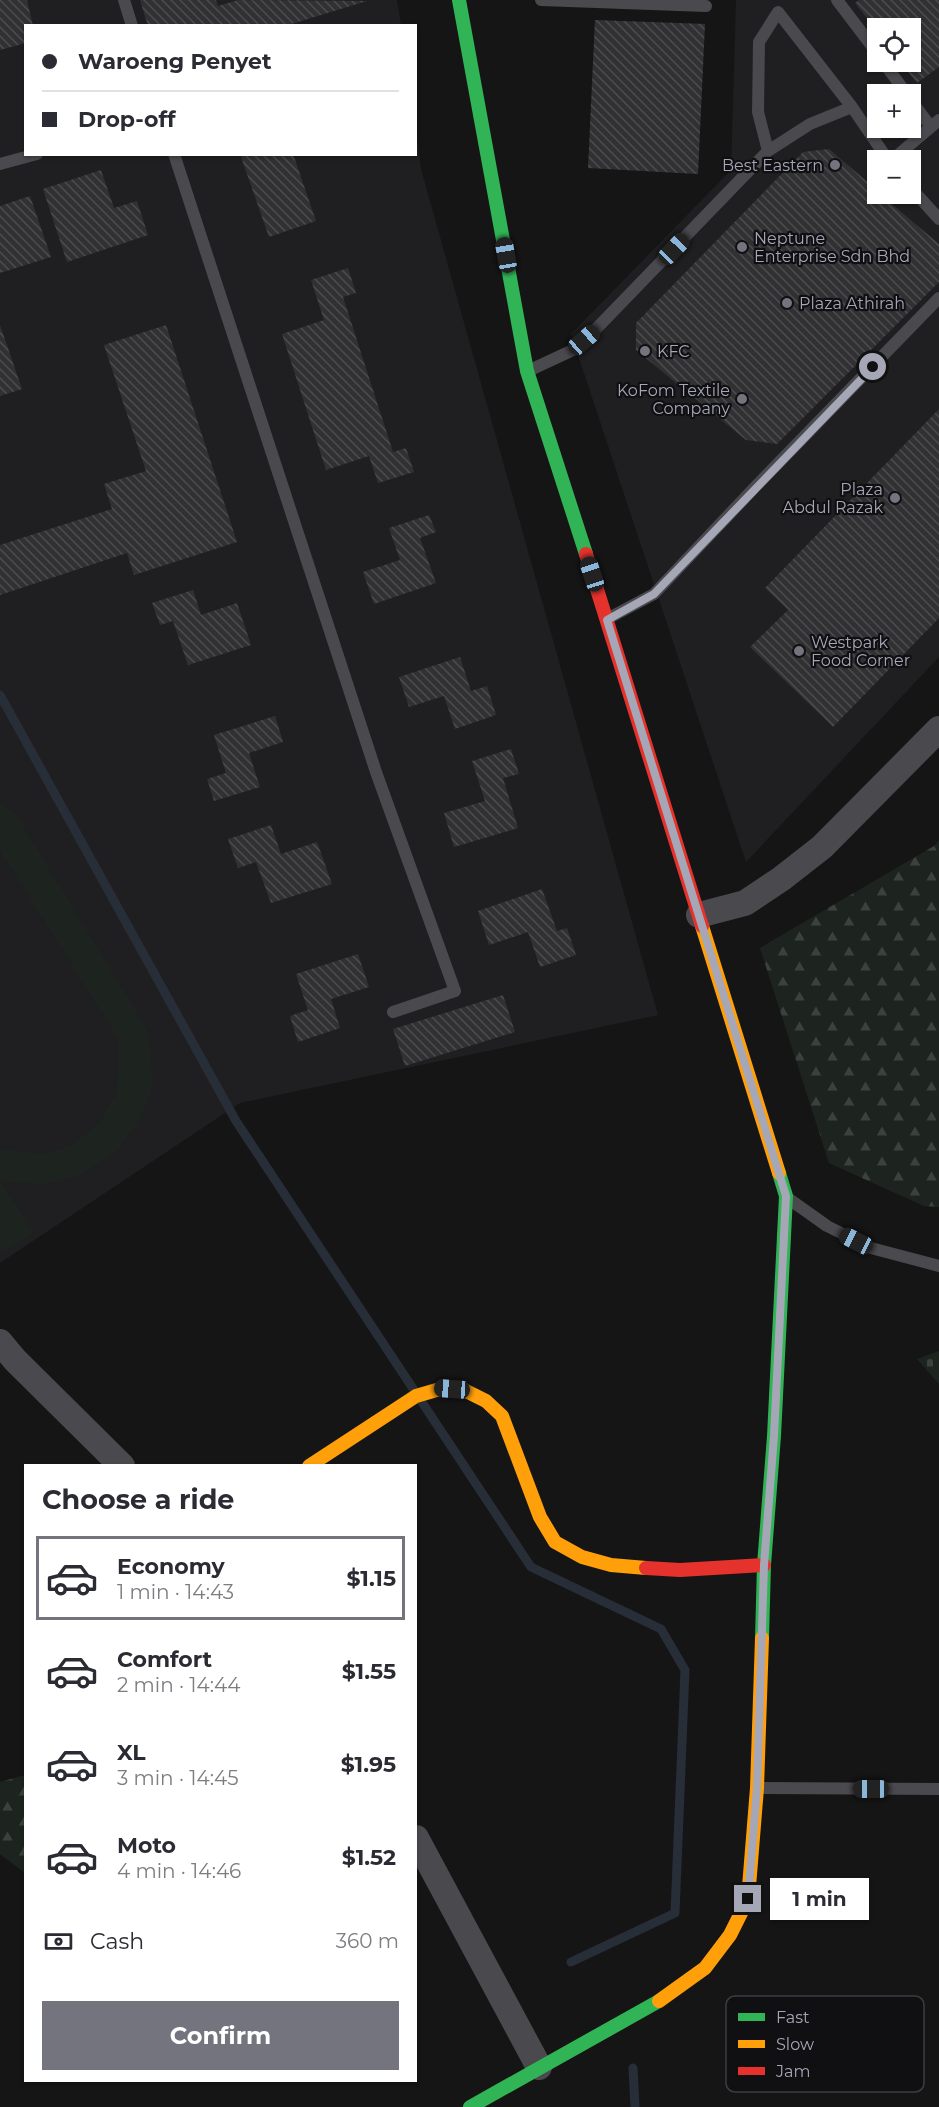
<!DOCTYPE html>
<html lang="en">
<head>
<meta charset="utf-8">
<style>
	body { margin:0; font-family:Montserrat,sans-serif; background:#f2f2f3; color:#2b2b33; height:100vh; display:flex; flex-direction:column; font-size:22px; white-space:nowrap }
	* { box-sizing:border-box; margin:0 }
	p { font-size:20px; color:#7c7c81 }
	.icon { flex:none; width:33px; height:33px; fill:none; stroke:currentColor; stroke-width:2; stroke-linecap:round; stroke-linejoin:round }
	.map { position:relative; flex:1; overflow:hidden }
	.sheet { position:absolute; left:24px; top:1464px; width:393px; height:618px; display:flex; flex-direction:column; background:#fff; border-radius:0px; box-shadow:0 2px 4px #0004 }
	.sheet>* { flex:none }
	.top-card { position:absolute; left:24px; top:24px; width:393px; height:132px; border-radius:0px; box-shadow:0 2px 4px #0004; display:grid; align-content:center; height:132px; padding:0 18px; background:#fff }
	.fabs { position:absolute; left:867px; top:18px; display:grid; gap:12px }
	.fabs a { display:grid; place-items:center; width:54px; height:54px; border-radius:0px; background:#fff; box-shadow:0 2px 4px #0004; font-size:30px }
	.end { position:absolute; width:27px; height:27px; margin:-14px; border:8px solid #a5a7b7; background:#111; box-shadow:0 0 0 3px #111 }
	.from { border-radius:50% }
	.bubble { position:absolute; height:42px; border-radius:0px; background:#fff; box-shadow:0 2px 4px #0004; font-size:20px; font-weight:700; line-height:42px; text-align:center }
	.car { position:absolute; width:18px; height:36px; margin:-18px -9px; border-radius:8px; box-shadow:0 0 4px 2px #0007; background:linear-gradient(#222 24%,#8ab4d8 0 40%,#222 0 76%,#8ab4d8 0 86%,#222 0) }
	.top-card b { display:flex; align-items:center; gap:21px; height:57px; font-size:22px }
	.top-card b+b { border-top:2px solid #e1e1e2 }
	.top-card i { width:15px; height:15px; background:#2b2b33 }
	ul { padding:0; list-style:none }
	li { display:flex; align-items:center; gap:18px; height:84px; margin:0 12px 9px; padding:0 6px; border:3px solid transparent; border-radius:0px }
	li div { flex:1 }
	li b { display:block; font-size:22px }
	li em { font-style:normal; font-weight:700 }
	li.active { border-color:#73747e }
	li>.icon { width:54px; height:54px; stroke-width:1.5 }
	h2 { padding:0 18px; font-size:27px; line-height:72px }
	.pay { display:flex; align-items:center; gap:15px; height:66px; padding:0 18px; font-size:22px }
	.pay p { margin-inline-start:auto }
	.cta { display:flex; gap:12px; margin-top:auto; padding:12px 18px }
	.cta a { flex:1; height:69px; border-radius:0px; background:#73747e; color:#fff; font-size:24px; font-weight:700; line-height:69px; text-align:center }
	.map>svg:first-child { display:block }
	.built { fill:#1f1f21; fill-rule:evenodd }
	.grass { fill:#1d241f }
	.forest { fill:url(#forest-firs) }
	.cemetery { fill:url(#cemetery-stones) }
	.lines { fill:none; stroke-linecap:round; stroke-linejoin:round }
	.stream { stroke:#272e38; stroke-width:9 }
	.building { fill:url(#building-back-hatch) }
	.lane { stroke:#49494e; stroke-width:12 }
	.street { stroke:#49494e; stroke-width:26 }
	.fast { stroke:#30b455; stroke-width:14 }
	.slow { stroke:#ff9f0a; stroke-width:14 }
	.jam { stroke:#e5322d; stroke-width:14 }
	.route { stroke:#a5a7b7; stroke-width:8 }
	.poi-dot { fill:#73747e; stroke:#100f11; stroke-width:2 }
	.labels { text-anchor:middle; stroke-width:4.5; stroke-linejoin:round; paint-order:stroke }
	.poi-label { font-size:16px; fill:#a5a7b7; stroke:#100f11; text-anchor:start }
	.key { fill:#100f11; stroke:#3d3d43; stroke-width:1.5 }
	.key-label { font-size:16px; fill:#a5a7b7 }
</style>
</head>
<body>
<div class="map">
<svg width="939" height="2107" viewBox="0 0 939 2107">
	<defs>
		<pattern id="forest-firs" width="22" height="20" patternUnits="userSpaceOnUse" patternTransform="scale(1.5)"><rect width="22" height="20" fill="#1d241f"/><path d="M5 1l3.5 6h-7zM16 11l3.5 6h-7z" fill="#3b413d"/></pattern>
		<pattern id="cemetery-stones" width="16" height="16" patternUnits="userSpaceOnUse" patternTransform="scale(1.5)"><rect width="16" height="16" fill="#1d241f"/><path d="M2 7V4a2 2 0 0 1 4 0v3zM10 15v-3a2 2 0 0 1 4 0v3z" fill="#3b413d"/></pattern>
		<pattern id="building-back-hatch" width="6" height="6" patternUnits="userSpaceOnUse" patternTransform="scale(1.5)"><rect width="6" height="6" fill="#313133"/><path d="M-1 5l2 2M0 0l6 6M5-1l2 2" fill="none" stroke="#4c4c4e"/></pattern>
	</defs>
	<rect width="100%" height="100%" fill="#151515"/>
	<!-- built -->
	<path class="built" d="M0 0H397L401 25 26 26V154H416V131L421 169 658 1015 240 1103 0 1263Z
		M736 0H939V657L746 862 571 334 731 170ZM878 28H910V62H878ZM878 94H910V128H878ZM878 160H910V194H878Z"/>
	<!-- grass -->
	<path class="grass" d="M0 803 16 815 148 1031 153 1084 140 1119 115 1153 79 1175 43 1184 0 1181V1149L44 1154 72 1145 98 1125 117 1094 119 1039 0 850Z
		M0 1181 33 1233 5 1251 0 1244Z"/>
	<!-- forest -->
	<path class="forest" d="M939 840V1207L924 1206 829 1163 760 948 934 846Z
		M25 1775V1873L0 1854V1782Z"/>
	<!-- cemetery -->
	<path class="cemetery" d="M939 1351V1384L917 1359Z"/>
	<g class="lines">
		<!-- stream -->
		<path class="stream" d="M0 695 236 1121 531 1567 661 1629 685 1670 675 1913 571 1962
			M633 2068 635 2107"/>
	</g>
	<!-- building -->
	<path class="building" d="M0 0H27L33 26H26V43L0 50Z
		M140 0H216L218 6 238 0 367 1 285 26H148Z
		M859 0H939V67L917 83 900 62H910V28H878V32L855 3Z
		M595 20 705 24 698 174 588 168Z
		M829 149 878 191V194H880L939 244V282L777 444 746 440 636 350V323L803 152Z
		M240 154H293L316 221 269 237Z
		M101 170 114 208 137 201 148 235 67 262 43 189Z
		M30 196 51 257 0 273V206Z
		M348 268 356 293 343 297 393 452 406 448 414 472 378 483 369 456 326 470 282 334 324 320 311 280Z
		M0 325 22 389 0 396Z
		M166 325 237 542 134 575 127 553 0 595V545L112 509 104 484 146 471 104 345Z
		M939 409V618L833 727 750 647 788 610 765 588Z
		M429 515 436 532 420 538 436 583 374 604 363 572 400 560 389 528Z
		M193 590 201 615 237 603 251 645 188 665 173 621 160 625 152 603Z
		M460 657 471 691 487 686 496 715 455 729 444 696 409 707 399 677Z
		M275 716 283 742 249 753 260 787 214 801 207 779 226 773 214 735Z
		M511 749 519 774 503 778 518 828 454 847 444 813 485 801 472 761Z
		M271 825 281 854 317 842 332 884 271 903 256 862 238 868 228 839Z
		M542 889 557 931 567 928 576 955 540 967 528 932 489 945 478 911Z
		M358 954 369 987 331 999 340 1028 298 1042 290 1016 308 1010 296 974Z
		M503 995 515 1032 405 1066 393 1029Z"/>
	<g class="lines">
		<!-- lane -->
		<path class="lane" d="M124 0 132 26
			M541 0 706 6
			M837 0 878 54
			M883 62 907 94
			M910 99 931 127
			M768 151 758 112 759 42 778 12 852 107
			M174 154 376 772 455 991 393 1012
			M892 160 939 120
			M0 164 37 154
			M910 187 939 219
			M528 371 573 350 595 330 768 151 810 124 852 107 888 160
			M607 619 654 594 756 486 939 298
			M789 1199 827 1226 871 1248 939 1266
			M757 1788 939 1789"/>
		<!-- street -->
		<path class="street" d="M699 915 745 903 781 879 822 847 939 729
			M0 1342 15 1360 122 1466
			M416 1838 539 2067"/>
		<!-- fast -->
		<path class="fast" d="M459 0 527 371 586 554
			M762 1638 764 1565 774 1436 786 1196 779 1173
			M470 2107 659 2001"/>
		<!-- slow -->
		<path class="slow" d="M702 926 779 1173
			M309 1466 416 1396 440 1389 464 1390 486 1401 502 1416 540 1517 555 1542 582 1557 611 1565 646 1568
			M659 2001 705 1968 730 1935 748 1899 757 1788 762 1638"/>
		<!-- jam -->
		<path class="jam" d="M586 554 702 926
			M646 1568 680 1570 764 1565"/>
	</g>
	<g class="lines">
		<!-- route -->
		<path class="route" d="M748 1899 757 1788 764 1565 774 1436 786 1196 607 620 654 594 873 367"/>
	</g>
	<!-- markers -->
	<g class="poi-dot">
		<circle cx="835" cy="165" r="6"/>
		<circle cx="742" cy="247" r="6"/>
		<circle cx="787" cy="303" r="6"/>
		<circle cx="645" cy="351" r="6"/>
		<circle cx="742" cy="399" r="6"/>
		<circle cx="895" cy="498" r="6"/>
		<circle cx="799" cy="651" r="6"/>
	</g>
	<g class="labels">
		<!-- poi labels -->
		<g class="poi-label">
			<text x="823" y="171" text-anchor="end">Best Eastern</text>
			<text x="754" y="244">Neptune<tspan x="754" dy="18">Enterprise Sdn Bhd</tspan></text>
			<text x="799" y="309">Plaza Athirah</text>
			<text x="657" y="357">KFC</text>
			<text x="730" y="396" text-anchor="end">KoFom Textile<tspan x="730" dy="18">Company</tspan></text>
			<text x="883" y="495" text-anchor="end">Plaza<tspan x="883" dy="18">Abdul Razak</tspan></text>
			<text x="811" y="648">Westpark<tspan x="811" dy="18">Food Corner</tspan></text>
		</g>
	</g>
	<!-- legend -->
	<rect x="726" y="1996" width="198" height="96" rx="9" class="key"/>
	<rect x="738" y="2013" width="27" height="8" fill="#30b455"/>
	<rect x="738" y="2040" width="27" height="8" fill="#ff9f0a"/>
	<rect x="738" y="2067" width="27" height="8" fill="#e5322d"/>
	<g class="key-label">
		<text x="776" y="2023">Fast</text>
		<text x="776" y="2050">Slow</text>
		<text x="776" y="2077">Jam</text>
	</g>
</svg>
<div class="fabs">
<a><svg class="icon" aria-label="locate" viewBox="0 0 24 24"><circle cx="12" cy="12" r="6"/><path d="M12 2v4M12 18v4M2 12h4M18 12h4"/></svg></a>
<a>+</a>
<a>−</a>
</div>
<i class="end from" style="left:873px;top:367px"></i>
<i class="end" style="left:748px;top:1899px"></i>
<div class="bubble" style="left:770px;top:1878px;width:99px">1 min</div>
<i class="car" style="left:674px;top:249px;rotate:44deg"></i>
<i class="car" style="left:506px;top:255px;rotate:350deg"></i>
<i class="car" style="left:584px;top:340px;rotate:49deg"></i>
<i class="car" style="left:592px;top:574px;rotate:342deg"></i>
<i class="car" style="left:856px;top:1241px;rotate:297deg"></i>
<i class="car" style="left:452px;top:1389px;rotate:274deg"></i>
<i class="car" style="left:871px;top:1789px;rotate:270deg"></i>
<div class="top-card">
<b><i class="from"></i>Waroeng Penyet</b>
<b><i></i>Drop-off</b>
</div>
<section class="sheet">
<h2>Choose a ride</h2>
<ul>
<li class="active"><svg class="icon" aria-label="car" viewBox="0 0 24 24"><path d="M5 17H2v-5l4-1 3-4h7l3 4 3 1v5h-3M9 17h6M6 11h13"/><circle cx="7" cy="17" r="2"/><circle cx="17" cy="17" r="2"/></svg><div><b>Economy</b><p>1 min · 14:43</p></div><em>$1.15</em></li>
<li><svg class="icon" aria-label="car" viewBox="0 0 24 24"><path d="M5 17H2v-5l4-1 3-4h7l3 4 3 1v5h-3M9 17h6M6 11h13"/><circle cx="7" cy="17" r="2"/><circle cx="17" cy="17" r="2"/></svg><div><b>Comfort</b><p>2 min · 14:44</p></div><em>$1.55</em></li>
<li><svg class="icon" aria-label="car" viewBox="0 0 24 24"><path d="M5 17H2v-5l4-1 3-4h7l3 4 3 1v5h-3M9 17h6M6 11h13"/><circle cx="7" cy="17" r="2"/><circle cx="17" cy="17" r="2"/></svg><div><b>XL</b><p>3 min · 14:45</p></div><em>$1.95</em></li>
<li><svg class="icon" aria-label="car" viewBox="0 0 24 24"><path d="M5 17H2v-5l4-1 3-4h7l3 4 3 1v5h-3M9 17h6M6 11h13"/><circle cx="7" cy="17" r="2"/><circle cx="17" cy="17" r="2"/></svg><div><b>Moto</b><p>4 min · 14:46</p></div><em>$1.52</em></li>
</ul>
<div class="pay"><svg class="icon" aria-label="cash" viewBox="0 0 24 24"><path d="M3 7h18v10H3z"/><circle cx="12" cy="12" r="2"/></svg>Cash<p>360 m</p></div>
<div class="cta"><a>Confirm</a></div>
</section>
</div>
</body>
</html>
